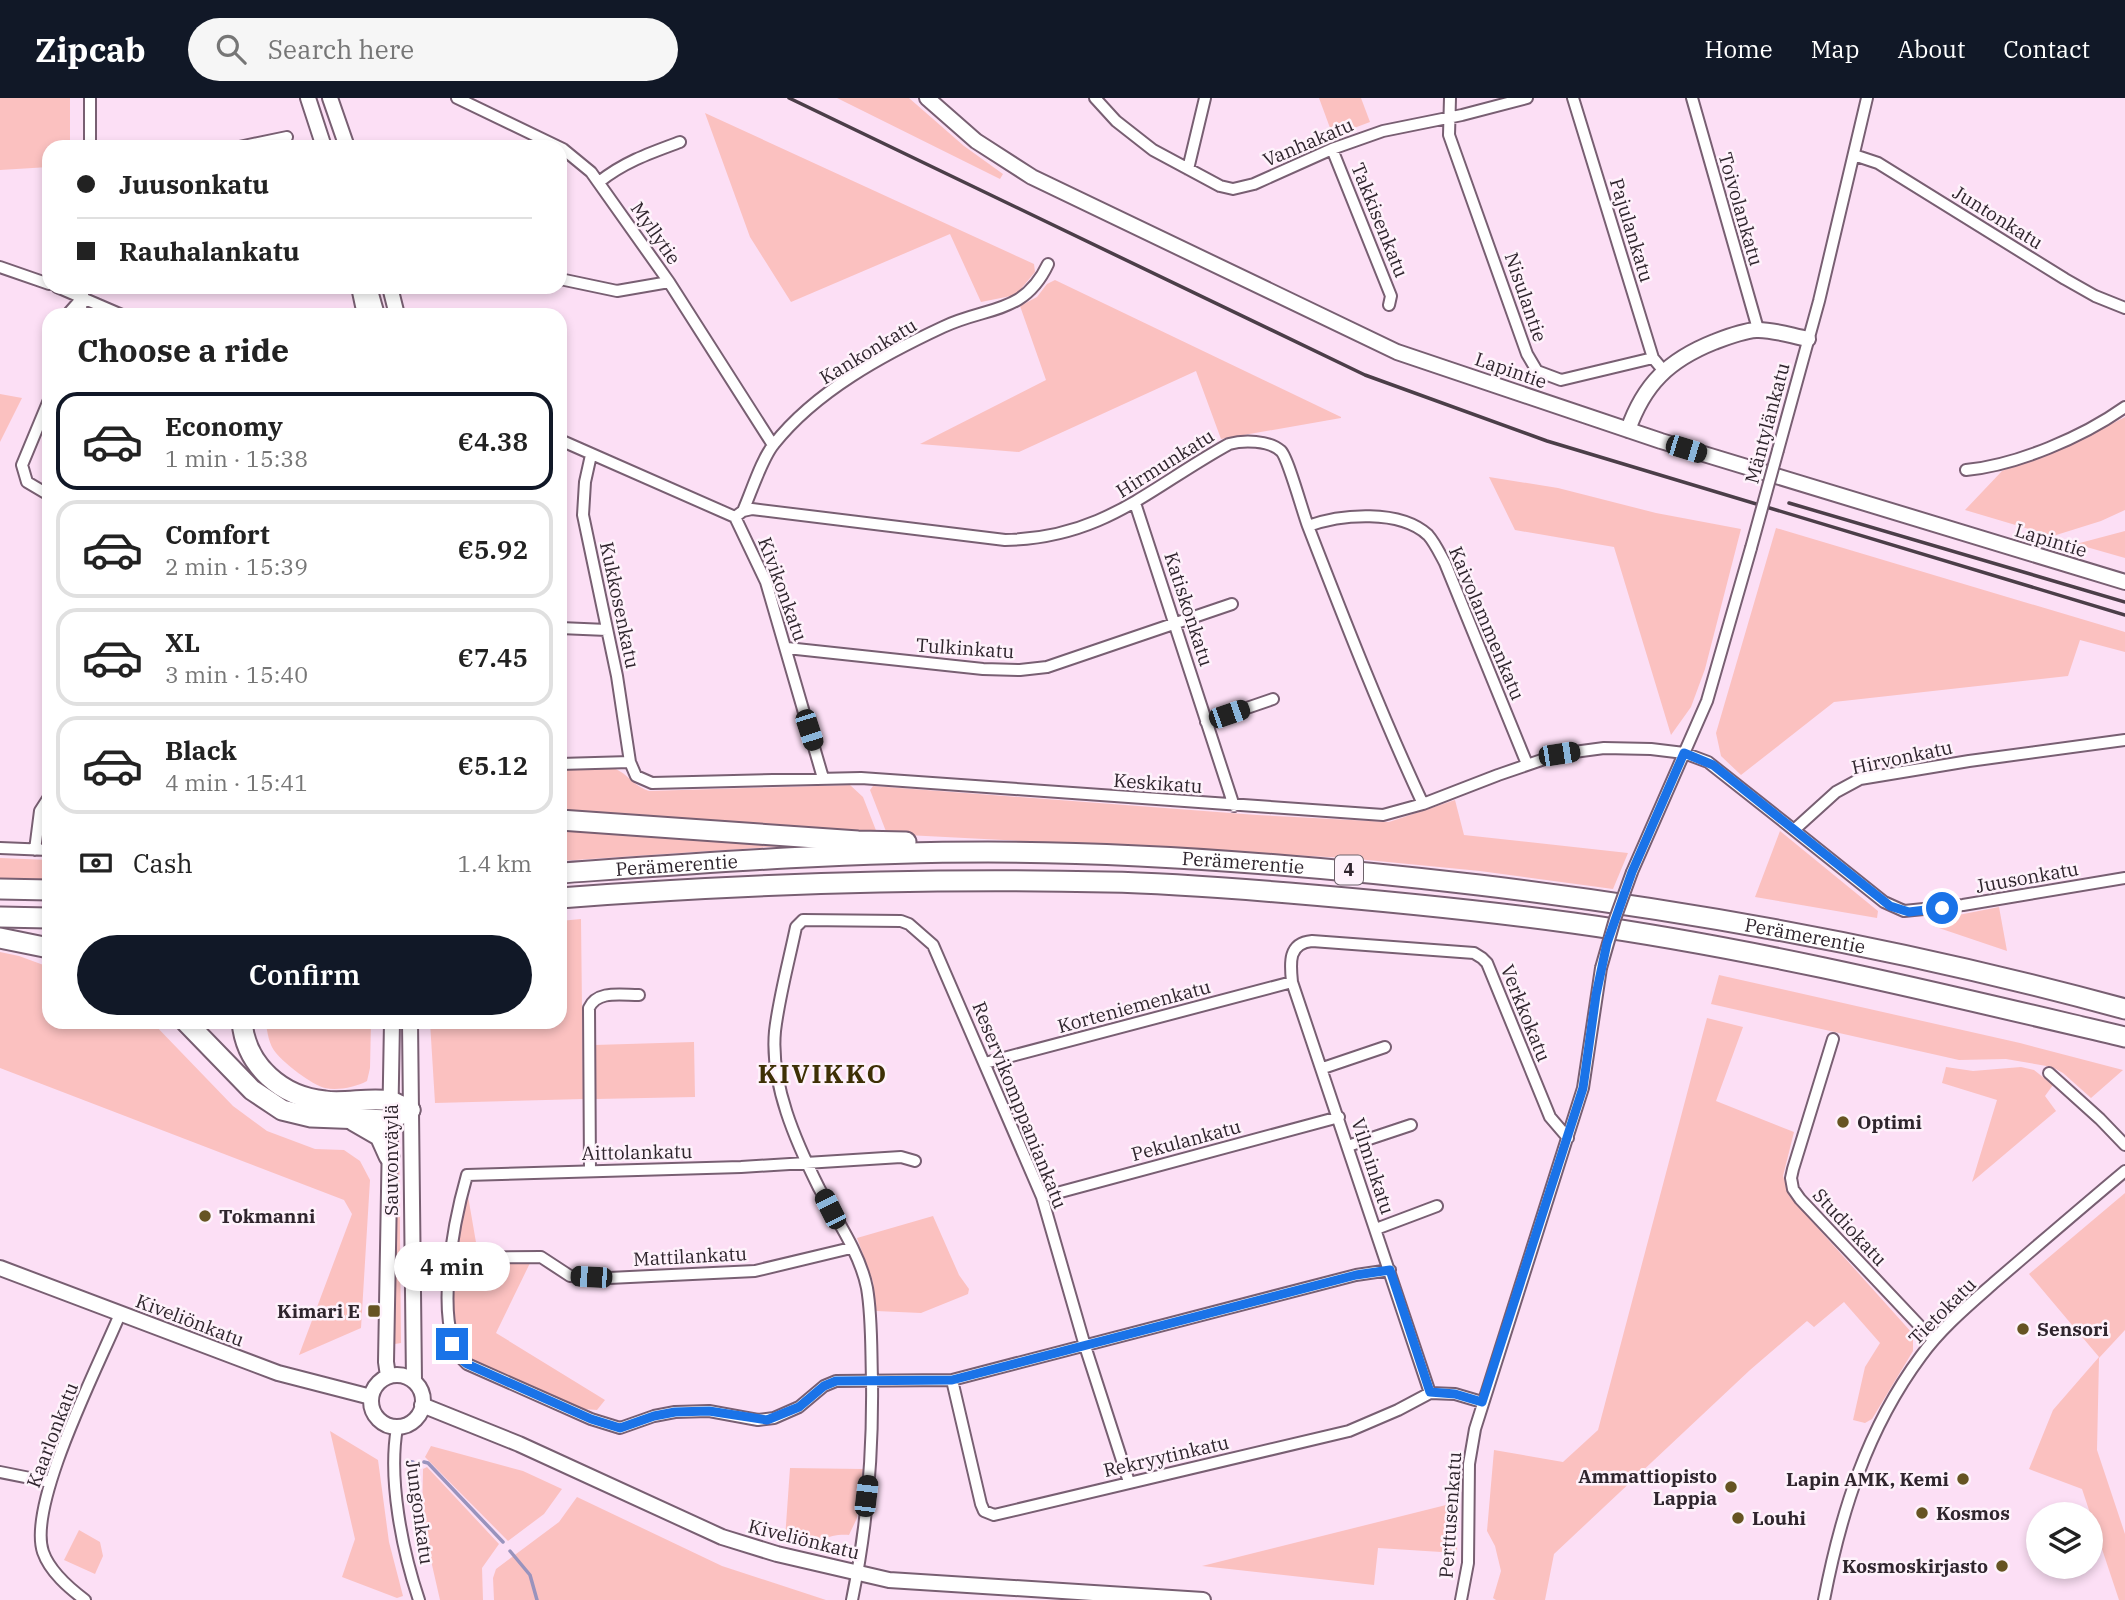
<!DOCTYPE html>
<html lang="en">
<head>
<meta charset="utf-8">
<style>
	body { margin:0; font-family:"IBM Plex Serif",serif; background:#f6f6f6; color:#222; height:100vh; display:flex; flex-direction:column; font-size:26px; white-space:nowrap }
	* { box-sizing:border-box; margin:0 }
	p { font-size:23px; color:#767676 }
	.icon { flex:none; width:38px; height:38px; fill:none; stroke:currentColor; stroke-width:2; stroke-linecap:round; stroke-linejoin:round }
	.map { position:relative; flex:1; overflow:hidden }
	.drawer { position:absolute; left:42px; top:210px; width:525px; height:721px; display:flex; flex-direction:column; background:#fff; border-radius:21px; box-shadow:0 4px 10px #0003 }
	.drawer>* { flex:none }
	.hud { position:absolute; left:42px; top:42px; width:525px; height:154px; border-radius:21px; box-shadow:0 4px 10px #0003; display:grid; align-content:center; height:154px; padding:0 35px; background:#fff }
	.tools { position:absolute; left:2026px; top:1404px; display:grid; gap:14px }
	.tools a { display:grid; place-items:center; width:77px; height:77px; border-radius:50%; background:#fff; box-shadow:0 4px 10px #0003; font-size:35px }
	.end { position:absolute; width:32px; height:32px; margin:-16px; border:9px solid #1a73e8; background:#fff; box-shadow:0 0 0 4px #fff }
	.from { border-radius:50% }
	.bubble { position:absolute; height:49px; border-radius:24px; background:#fff; box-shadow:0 4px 10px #0003; font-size:23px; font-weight:600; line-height:49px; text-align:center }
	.car { position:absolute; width:21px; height:42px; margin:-21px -10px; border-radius:9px; box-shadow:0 0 5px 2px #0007; background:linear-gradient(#222 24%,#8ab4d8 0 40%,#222 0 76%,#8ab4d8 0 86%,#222 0) }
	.hud b { display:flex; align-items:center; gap:24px; height:66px; font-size:26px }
	.hud b+b { border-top:2px solid #e0e0e0 }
	.hud i { width:18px; height:18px; background:#222 }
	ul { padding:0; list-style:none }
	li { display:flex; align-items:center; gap:21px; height:98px; margin:0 14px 10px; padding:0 21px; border:4px solid #e0e0e0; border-radius:21px }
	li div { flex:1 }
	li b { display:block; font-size:26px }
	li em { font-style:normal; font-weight:600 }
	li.selected { border-color:#111827 }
	li>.icon { width:63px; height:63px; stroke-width:1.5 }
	h2 { padding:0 35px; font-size:32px; line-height:84px }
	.pay { display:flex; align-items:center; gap:18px; height:77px; padding:0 35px; font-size:26px }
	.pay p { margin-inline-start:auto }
	.button { display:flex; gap:14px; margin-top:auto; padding:14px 35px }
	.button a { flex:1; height:80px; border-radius:42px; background:#111827; color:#fff; font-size:28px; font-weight:600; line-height:80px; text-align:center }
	header { display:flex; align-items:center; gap:42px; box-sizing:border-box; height:98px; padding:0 35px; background:#111827; color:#fff }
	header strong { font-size:33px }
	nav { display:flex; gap:38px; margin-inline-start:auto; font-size:24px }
	.search { width:490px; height:63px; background:#f6f6f6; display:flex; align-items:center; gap:18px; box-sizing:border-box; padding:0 24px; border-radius:38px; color:#767676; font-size:26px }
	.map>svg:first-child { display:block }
	.green { fill:#fbc1c0 }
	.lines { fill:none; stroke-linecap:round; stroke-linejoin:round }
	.stream { stroke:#9993bd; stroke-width:3.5 }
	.street-casing { stroke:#785f72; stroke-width:14 }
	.secondary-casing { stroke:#785f72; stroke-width:18 }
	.highway-casing { stroke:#785f72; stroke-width:23 }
	.street { stroke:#fff; stroke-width:10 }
	.secondary { stroke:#fff; stroke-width:14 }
	.highway { stroke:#fff; stroke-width:19 }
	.rail { stroke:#4b3e48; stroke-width:3.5 }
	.street-bridge-casing { stroke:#785f72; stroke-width:14; stroke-linecap:butt }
	.street-bridge { stroke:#fff; stroke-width:10 }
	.route { stroke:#1a73e8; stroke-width:9 }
	.poi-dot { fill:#665422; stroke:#fef2fb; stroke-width:2.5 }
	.labels { text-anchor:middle; stroke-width:5; stroke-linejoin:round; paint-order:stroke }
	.shield { fill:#fef2fb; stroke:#6d626b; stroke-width:2 }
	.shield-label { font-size:18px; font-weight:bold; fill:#2f252d }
	.street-label { font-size:19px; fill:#2f252d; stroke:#fef2fb }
	.poi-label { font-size:19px; font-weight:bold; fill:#2f252d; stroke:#fef2fb; text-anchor:start }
	.district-label { font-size:26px; font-weight:bold; letter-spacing:2px; fill:#3e3005; stroke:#fef2fb }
</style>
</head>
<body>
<header>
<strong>Zipcab</strong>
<div class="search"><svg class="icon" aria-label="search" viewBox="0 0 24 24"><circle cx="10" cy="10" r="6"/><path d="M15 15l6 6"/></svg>Search here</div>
<nav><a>Home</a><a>Map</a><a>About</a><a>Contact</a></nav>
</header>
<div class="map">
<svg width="2125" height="1502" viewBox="0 0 2125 1502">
	<rect width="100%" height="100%" fill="#fcdff5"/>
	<!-- green -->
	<path class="green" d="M0 0H70V49H49V69L0 72Z
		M837 0H909L964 48 1003 76 1000 81Z
		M1319 0H1361L1370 24 1333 38Z
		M705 15 1034 166 1035 174 1016 197 981 204 950 136 791 204 750 139Z
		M1055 182 1341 319V320L1221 341 1196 273 1019 354 920 346 1046 282 1020 208 1037 199 1047 186Z
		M0 296 22 300 0 344Z
		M2125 319V412L2101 423 2053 438 1965 412 2002 373 2072 346Z
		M1489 379 1558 390 1656 415 1741 431 1705 571 1691 609 1671 637 1614 449 1515 432Z
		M1776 430 2125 534V554L2080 542 2068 578 1834 604 1741 677 1721 658 1716 635Z
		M2125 433V460L2076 446Z
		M604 668C629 672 627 685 649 693L850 687 863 699 877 735 569 714 560 710V670Z
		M873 688 1257 717 1389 724 1455 702 1464 737 1628 755 1613 791 1480 773 1347 760 887 736 870 692Z
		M560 729 785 744V748L560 763Z
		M1780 733 1878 813 1877 820 1755 799Z
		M0 760 49 762V782L0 780Z
		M1999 809 2007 853 1933 828 1938 821Z
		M581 821 583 1001 435 1005 430 924H560V823Z
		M0 854 19 858 49 869V924H152L233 1008 267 1033 315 1051 344 1052 360 1063 370 1082 361 1230 299 1257 352 1116 344 1102 0 970Z
		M1719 877 2020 945 2123 972 2091 1000 2063 975 2052 969 2006 961 1959 962 1711 906Z
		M1707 920 1743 929 1716 1003 1794 1034 1783 1078 1790 1099 1913 1236V1253L1872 1321 1865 1325 1853 1322 1865 1269 1880 1245 1844 1204 1814 1229 1807 1223 1750 1272 1554 1456 1545 1502H1496L1493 1500 1501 1473 1495 1448 1487 1433 1494 1352 1563 1364 1598 1332Z
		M266 924H371L370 970 367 983C356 989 337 993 325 990 312 987 284 965 276 955 269 947 267 934 266 924Z
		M694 944 695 999 596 1001 594 947Z
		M1946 969 1973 973 2021 969 2034 972 2053 987 2045 998 2056 1013 1972 1084 1997 1002 1942 985Z
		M396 1026H399L401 1245 395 1246 392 1188Z
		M2125 1095V1232L2099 1260 2097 1352 2125 1436V1502H2119L2082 1391 2029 1371 2053 1312 2099 1259 2029 1176Z
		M468 1098 478 1156 460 1150 457 1143Z
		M933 1118 959 1177 969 1191 968 1196 921 1215 876 1213 873 1184 857 1140Z
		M530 1165 496 1235 605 1302 597 1312 584 1311 470 1262C464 1256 458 1249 456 1240 453 1225 450 1174 465 1168 480 1161 513 1165 530 1165Z
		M330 1333 378 1362 389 1444 403 1498 397 1500 342 1479 355 1441Z
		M431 1348 523 1373 562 1391 544 1416 508 1443 425 1359Z
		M427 1369 499 1446 482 1470 483 1502H440L422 1423 423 1371Z
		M790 1370 863 1371 857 1420 849 1437C820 1435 817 1453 785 1441Z
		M577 1399 722 1468 826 1502H494L493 1480 496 1471 559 1424Z
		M1458 1404 1457 1455 1378 1450 1374 1487 1202 1468Z
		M79 1432 100 1444 103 1458 95 1476 64 1462Z"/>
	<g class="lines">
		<!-- stream -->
		<path class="stream" d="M406 1363 413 1364
			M424 1364 428 1365 503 1444
			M510 1453 530 1477 537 1502"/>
		<defs>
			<path id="street" d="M90 0V49
				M457 0 563 51 591 74 669 184 773 347
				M1095 0 1116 23 1153 52 1220 88 1233 91 1254 86 1332 51 1383 33 1462 17 1527 0
				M1450 0 1449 37 1527 256 1537 273 1561 282 1653 260
				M1573 0 1653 260 1663 272
				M1692 0 1758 231
				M239 49 287 39
				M1332 51 1391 198 1389 207
				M1854 57 1878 65 2065 181 2095 198 2125 210
				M1188 71 1205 0
				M599 84C624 64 650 55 680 44
				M0 169 49 186
				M560 181 617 193 669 184
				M57 189 122 217
				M67 217 82 200
				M80 217 84 189
				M49 302 22 367 27 384 49 397
				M560 342 735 419 766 484 823 680
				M1778 352 1819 203 1867 0
				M591 357 585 384 583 417 617 578 630 664 636 678 652 685 861 680 1383 717 1423 706 1498 677 1559 656 1604 650 1651 651 1684 655 1708 664 1794 732 1836 694 1860 681 1969 663 2125 642
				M1966 372C2017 367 2083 339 2125 309
				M1135 405 1234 708
				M743 413C751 395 762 360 774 346 816 293 883 257 943 229 987 208 1024 217 1048 166
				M735 419 743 413 752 411 1005 442C1104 440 1149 390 1229 346 1243 342 1269 342 1281 353 1288 360 1303 415 1308 428 1344 521 1381 616 1423 706
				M1308 428C1341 416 1400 411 1428 437 1435 445 1440 456 1445 465L1527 666
				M560 530 607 532
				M787 550 983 571 1020 572 1047 569 1232 506
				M1206 624 1273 601
				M560 666 630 664
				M1794 732 1884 804 1904 813 1963 807 2125 780
				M0 750 49 752
				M35 752 40 713 49 699
				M1632 774 1707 603 1751 450
				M1833 941 1793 1071 1791 1080 1793 1091 1800 1101 1933 1242
				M985 965 1292 884
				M1323 970 1385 949
				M2049 975 2100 1021 2125 1047
				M1348 1048 1411 1027
				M915 1063 901 1059 741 1069 467 1077C455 1119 430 1234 467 1266L591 1321 620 1330 654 1318 675 1314 709 1313 758 1322 774 1320 799 1309 824 1288 836 1283 952 1282 1356 1177 1390 1172
				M590 1072 589 910C597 892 621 897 639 897
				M1042 1099 1339 1019
				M1376 1131 1437 1108
				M451 1160 541 1159 570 1178 609 1180 755 1173 851 1150
				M952 1282 981 1406 984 1413 994 1417 1349 1333 1398 1312 1430 1295 1455 1296 1482 1304
				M1430 1295 1292 884C1290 865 1288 845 1312 843L1474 855 1482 860 1487 865 1550 1019 1568 1040
				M397 1330C388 1381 402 1452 419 1502
				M0 1374 50 1384
				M85 1502C69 1490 50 1474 43 1454 27 1406 99 1267 120 1216
				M852 1502C867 1430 873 1354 872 1281 871 1251 872 1219 867 1190 860 1155 836 1121 819 1090 796 1044 770 986 775 933 779 899 789 863 796 829L803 822 901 823 909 826 933 847 1042 1099 1085 1248 1129 1384
				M1461 1502 1468 1465 1469 1366 1475 1331 1583 990 1601 870
				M1824 1502C1841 1414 1867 1331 1921 1258 1941 1230 1970 1206 1996 1183 2039 1146 2082 1109 2125 1073"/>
			<path id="secondary" d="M308 0 324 49
				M330 0 347 49
				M927 0 976 43 1032 79 1397 254 1661 343 2125 484
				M359 189 365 217
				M369 189 377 217
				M390 189 397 217
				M1628 332C1644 286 1669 262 1714 244 1727 239 1742 233 1756 232 1772 231 1792 238 1808 241
				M410 924 414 1283
				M0 1170 278 1275 371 1299
				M371 1303a26 26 0 1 1 52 0a26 26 0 1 1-52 0Z
				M388 1278 386 1264 392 924
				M422 1307 519 1346 722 1439 777 1456 889 1482 1203 1502"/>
			<g id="highway">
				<path d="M560 722 858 743 906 744"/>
				<path id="s1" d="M560 775C702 765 845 754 988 754 1152 754 1316 768 1479 787 1697 813 1913 853 2125 911"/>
				<path d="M0 791 49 792"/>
				<path d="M560 800C742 786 925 780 1107 784 1168 785 1229 790 1289 795 1384 803 1479 812 1573 825 1760 851 1942 896 2125 939"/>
				<path d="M0 819 49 820"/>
				<path d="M0 840 49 850"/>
				<path d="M186 924 252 992 282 1012 311 1019 389 1022 410 1012"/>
				<path d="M242 924C246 968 282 999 325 1003 345 1006 371 999 390 1003 396 1005 403 1009 410 1012"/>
				<path d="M354 1023 380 1038 389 1058"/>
			</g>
		</defs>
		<!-- street casing -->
		<use href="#street" class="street-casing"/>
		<!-- secondary casing -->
		<use href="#secondary" class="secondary-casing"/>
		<!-- highway casing -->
		<use href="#highway" class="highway-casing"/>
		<!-- street -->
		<use href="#street" class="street"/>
		<!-- secondary -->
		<use href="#secondary" class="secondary"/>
		<!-- highway -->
		<use href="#highway" class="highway"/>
		<!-- rail -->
		<path class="rail" d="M789 0 1365 277 1547 343 2125 517
			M1789 405 2125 504"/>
		<defs>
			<path id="street-bridge" d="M1751 450 1778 352
				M1601 870 1615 821 1632 774"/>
		</defs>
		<!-- street-bridge casing -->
		<use href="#street-bridge" class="street-bridge-casing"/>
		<!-- street-bridge -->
		<use href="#street-bridge" class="street-bridge"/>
	</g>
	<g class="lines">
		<!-- route -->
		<path class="route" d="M452 1246 458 1259 467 1266 591 1321 620 1330 654 1318 675 1314 709 1313 767 1322 799 1309 824 1288 836 1283 952 1282 1356 1177 1390 1172 1430 1294 1455 1296 1482 1304 1583 990 1596 897 1607 845 1632 774 1684 655 1713 667 1890 808 1909 814 1942 810"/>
	</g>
	<!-- markers -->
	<g class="poi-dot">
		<circle cx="1843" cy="1024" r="7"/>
		<circle cx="205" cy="1118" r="7"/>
		<rect x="367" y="1206" width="14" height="14" rx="3.5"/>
		<circle cx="2023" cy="1231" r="7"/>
		<circle cx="1963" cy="1381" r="7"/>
		<circle cx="1731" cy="1389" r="7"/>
		<circle cx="1922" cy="1415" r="7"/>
		<circle cx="1738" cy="1420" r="7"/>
		<circle cx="2002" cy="1468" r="7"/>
	</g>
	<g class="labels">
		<!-- shield labels -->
		<rect class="shield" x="1335" y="757.5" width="28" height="29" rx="5"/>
		<g class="shield-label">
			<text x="1349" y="778">4</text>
		</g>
		<!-- street labels -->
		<g class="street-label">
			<text transform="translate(1308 44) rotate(-23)" y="7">Vanhakatu</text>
			<text transform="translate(1741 111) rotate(74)" y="7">Toivolankatu</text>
			<text transform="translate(1998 119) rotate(32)" y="7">Juntonkatu</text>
			<text transform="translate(1380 122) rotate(68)" y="7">Takkisenkatu</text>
			<text transform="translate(1632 132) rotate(73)" y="7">Pajulankatu</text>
			<text transform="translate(656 135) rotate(55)" y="7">Myllytie</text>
			<text transform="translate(1526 199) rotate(71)" y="7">Nisulantie</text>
			<text transform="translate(868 253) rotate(-31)" y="7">Kankonkatu</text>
			<text transform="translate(1511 272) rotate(19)" y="7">Lapintie</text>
			<text transform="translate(1767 325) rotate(-75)" y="7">Mäntylänkatu</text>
			<text transform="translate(1165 365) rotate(-32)" y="7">Hirmunkatu</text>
			<text transform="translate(2051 442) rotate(17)" y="7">Lapintie</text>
			<text transform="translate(783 491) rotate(70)" y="7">Kivikonkatu</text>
			<text transform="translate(620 507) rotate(78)" y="7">Kukkosenkatu</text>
			<text transform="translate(1189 511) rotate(72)" y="7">Katiskonkatu</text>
			<text transform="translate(1487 525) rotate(67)" y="7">Kaivolammenkatu</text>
			<text transform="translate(965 550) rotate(4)" y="7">Tulkinkatu</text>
			<text transform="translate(1902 659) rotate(-12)" y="7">Hirvonkatu</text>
			<text transform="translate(1158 685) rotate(4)" y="7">Keskikatu</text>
			<text dy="7" stroke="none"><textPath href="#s1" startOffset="684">Perämerentie</textPath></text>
			<text dy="7" stroke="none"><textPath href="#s1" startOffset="117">Perämerentie</textPath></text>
			<text transform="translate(2027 779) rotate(-10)" y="7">Juusonkatu</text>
			<text dy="7" stroke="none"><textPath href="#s1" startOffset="1251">Perämerentie</textPath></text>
			<text transform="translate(1134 908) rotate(-15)" y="7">Korteniemenkatu</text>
			<text transform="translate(1526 915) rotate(68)" y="7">Verkkokatu</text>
			<text transform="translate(1020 1007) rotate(68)" y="7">Reservikomppaniankatu</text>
			<text transform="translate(1186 1042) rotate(-15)" y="7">Pekulankatu</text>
			<text transform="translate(637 1054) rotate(-1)" y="7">Aittolankatu</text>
			<text transform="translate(391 1062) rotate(-90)" y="7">Sauvonväylä</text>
			<text transform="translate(1373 1068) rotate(72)" y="7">Vilminkatu</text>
			<text transform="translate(1850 1129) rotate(47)" y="7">Studiokatu</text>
			<text transform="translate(690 1158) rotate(-3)" y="7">Mattilankatu</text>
			<text transform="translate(1942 1213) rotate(-45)" y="7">Tietokatu</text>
			<text transform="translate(190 1222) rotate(21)" y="7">Kiveliönkatu</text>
			<text transform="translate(52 1337) rotate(-69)" y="7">Kaarlonkatu</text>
			<text transform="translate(1166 1358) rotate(-13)" y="7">Rekryytinkatu</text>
			<text transform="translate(420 1414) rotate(82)" y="7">Jungonkatu</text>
			<text transform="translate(1450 1417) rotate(-86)" y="7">Perttusenkatu</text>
			<text transform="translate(804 1441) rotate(14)" y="7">Kiveliönkatu</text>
		</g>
		<!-- poi labels -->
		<g class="poi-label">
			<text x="1857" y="1031">Optimi</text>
			<text x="219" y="1125">Tokmanni</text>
			<text x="360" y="1220" text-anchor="end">Kimari E</text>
			<text x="2037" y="1238">Sensori</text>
			<text x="1717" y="1385" text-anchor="end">Ammattiopisto<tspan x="1717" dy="22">Lappia</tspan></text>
			<text x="1949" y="1388" text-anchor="end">Lapin AMK, Kemi</text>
			<text x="1936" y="1422">Kosmos</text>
			<text x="1752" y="1427">Louhi</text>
			<text x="1988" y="1475" text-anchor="end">Kosmoskirjasto</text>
		</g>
		<!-- district labels -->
		<g class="district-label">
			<text x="823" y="985">KIVIKKO</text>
		</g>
	</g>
</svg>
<div class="tools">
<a><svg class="icon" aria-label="layers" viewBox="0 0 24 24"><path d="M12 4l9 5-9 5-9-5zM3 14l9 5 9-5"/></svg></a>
</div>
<i class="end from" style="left:1942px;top:810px"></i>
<i class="end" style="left:452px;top:1246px"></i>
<div class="bubble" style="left:394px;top:1144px;width:116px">4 min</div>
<i class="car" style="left:1686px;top:351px;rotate:107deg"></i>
<i class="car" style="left:1229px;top:616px;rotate:71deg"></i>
<i class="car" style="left:809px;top:632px;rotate:162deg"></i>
<i class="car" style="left:1559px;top:656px;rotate:81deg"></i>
<i class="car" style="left:830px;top:1111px;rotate:333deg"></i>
<i class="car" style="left:591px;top:1179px;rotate:273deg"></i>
<i class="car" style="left:866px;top:1398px;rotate:7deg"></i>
<div class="hud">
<b><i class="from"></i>Juusonkatu</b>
<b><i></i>Rauhalankatu</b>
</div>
<section class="drawer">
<h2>Choose a ride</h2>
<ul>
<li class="selected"><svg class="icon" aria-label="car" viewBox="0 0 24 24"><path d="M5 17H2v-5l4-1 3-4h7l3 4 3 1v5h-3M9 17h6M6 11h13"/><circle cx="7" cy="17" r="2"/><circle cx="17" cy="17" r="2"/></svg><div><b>Economy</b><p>1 min · 15:38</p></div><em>€4.38</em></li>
<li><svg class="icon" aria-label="car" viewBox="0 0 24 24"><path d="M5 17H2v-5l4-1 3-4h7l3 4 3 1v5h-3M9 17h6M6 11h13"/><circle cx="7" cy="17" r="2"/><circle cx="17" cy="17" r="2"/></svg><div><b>Comfort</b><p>2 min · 15:39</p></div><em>€5.92</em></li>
<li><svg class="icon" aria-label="car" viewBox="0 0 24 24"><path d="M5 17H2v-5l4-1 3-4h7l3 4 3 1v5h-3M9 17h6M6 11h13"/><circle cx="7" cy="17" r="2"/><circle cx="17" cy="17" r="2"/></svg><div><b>XL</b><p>3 min · 15:40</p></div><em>€7.45</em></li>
<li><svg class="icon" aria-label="car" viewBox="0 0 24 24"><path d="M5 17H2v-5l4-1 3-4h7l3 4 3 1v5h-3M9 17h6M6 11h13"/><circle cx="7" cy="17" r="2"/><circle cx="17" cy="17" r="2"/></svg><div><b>Black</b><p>4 min · 15:41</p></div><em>€5.12</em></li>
</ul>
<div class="pay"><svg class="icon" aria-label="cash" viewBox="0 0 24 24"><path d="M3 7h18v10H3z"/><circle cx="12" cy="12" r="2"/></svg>Cash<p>1.4 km</p></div>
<div class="button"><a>Confirm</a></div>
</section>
</div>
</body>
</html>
